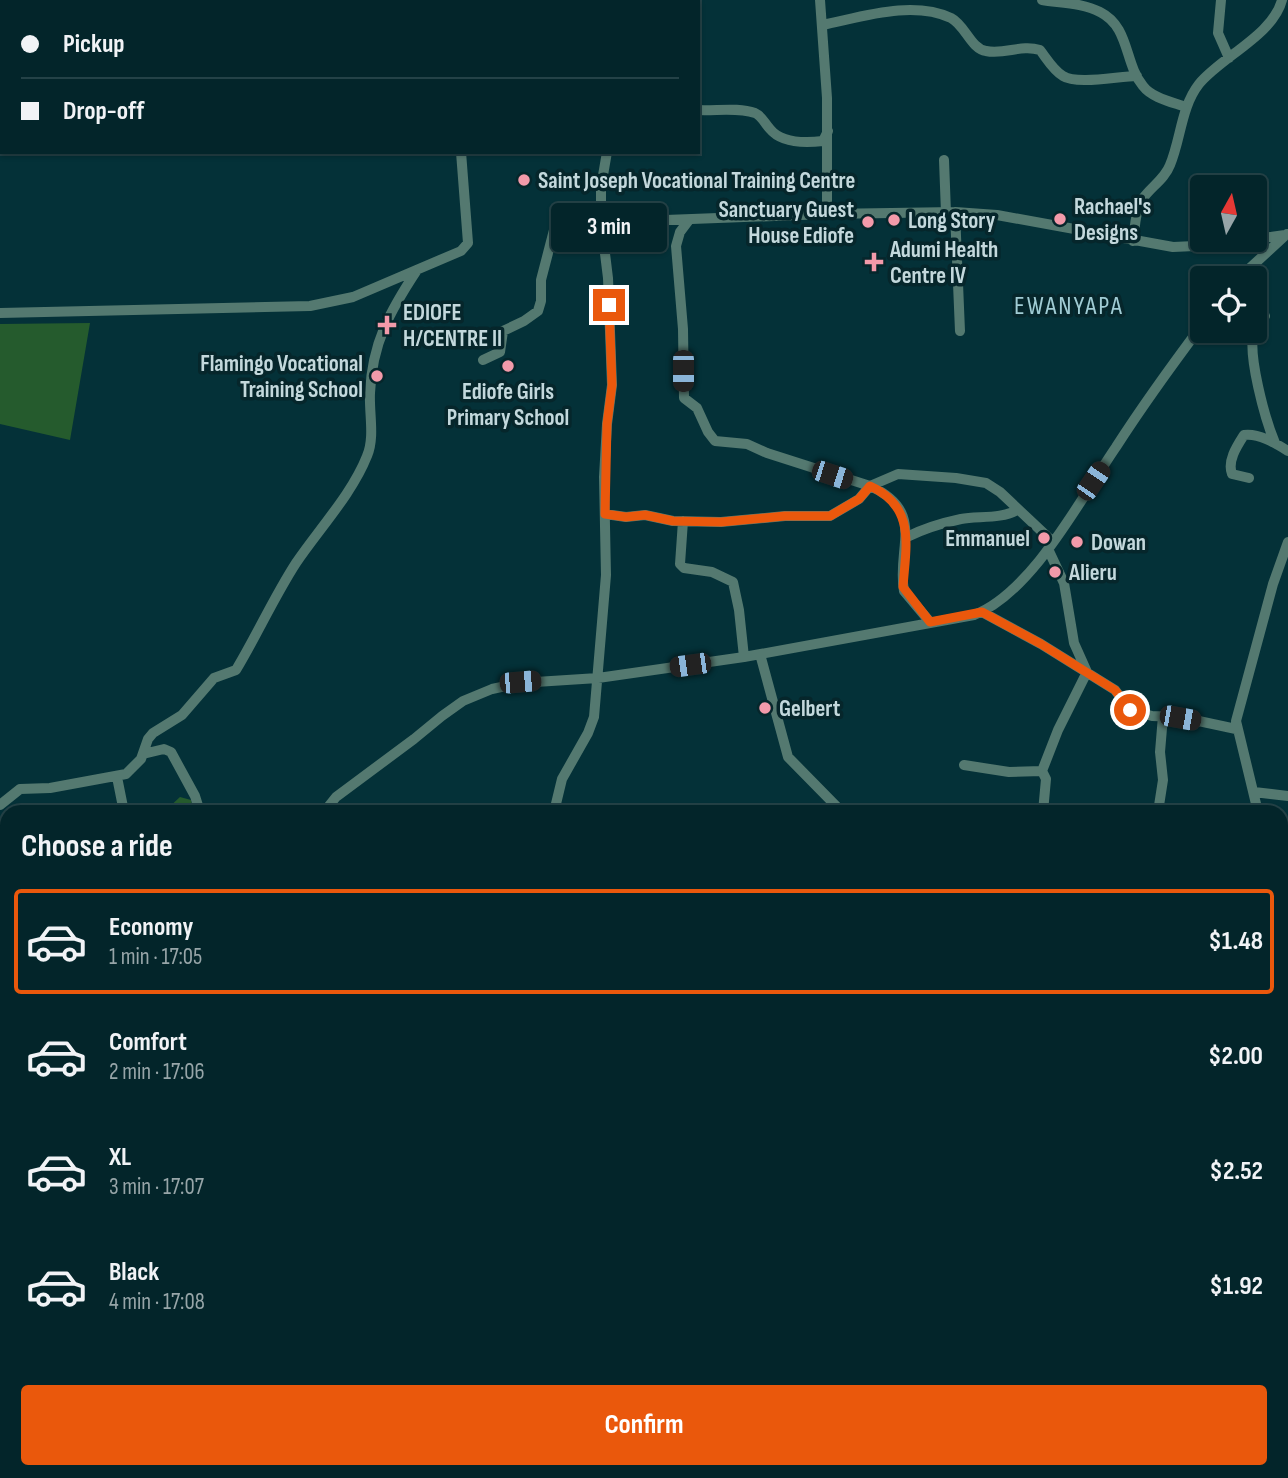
<!DOCTYPE html>
<html lang="en">
<head>
<meta charset="utf-8">
<style>
	body { margin:0; font-family:"Sofia Sans Condensed",sans-serif; background:#113136; color:#f1f3f6; height:100vh; display:flex; flex-direction:column; font-size:26px; white-space:nowrap }
	* { box-sizing:border-box; margin:0 }
	p { font-size:23px; color:#97a5a8 }
	.icon { flex:none; width:38px; height:38px; fill:none; stroke:currentColor; stroke-width:2; stroke-linecap:round; stroke-linejoin:round }
	.map { position:relative; flex:1; overflow:hidden }
	.sheet { position:absolute; left:0px; top:805px; width:1288px; height:674px; display:flex; flex-direction:column; background:#03252a; border-radius:21px 21px 0 0; box-shadow:0 2px 5px #0004,0 0 0 2px #244247 }
	.sheet>* { flex:none }
	.hud { position:absolute; left:0px; top:0px; width:700px; height:154px; box-shadow:0 2px 5px #0004,0 0 0 2px #244247; display:grid; align-content:center; height:154px; padding:0 21px; background:#03252a }
	.needle { width:46px; rotate:8deg }
	.tools { position:absolute; left:1190px; top:175px; display:grid; gap:14px }
	.tools a { display:grid; place-items:center; width:77px; height:77px; border-radius:7px; background:#03252a; box-shadow:0 2px 5px #0004,0 0 0 2px #244247; font-size:35px }
	.end { position:absolute; width:32px; height:32px; margin:-16px; border:9px solid #ea580c; background:#fff; box-shadow:0 0 0 4px #fff }
	.from { border-radius:50% }
	.bubble { position:absolute; height:49px; border-radius:7px; background:#03252a; box-shadow:0 2px 5px #0004,0 0 0 2px #244247; font-size:23px; font-weight:700; line-height:49px; text-align:center }
	.car { position:absolute; width:21px; height:42px; margin:-21px -10px; border-radius:9px; box-shadow:0 0 5px 2px #0007; background:linear-gradient(#222 24%,#8ab4d8 0 40%,#222 0 76%,#8ab4d8 0 86%,#222 0) }
	.hud b { display:flex; align-items:center; gap:24px; height:66px; font-size:26px }
	.hud b+b { border-top:2px solid #244247 }
	.hud i { width:18px; height:18px; background:#f1f3f6 }
	ul { padding:0; list-style:none }
	li { display:flex; align-items:center; gap:21px; height:105px; margin:0 14px 10px; padding:0 7px; border:4px solid transparent; border-radius:7px }
	li div { flex:1 }
	li b { display:block; font-size:26px }
	li em { font-style:normal; font-weight:700 }
	li.current { border-color:#ea580c }
	li>.icon { width:63px; height:63px; stroke-width:1.5 }
	h2 { padding:0 21px; font-size:32px; line-height:84px }
	.cta { display:flex; gap:14px; margin-top:auto; padding:14px 21px }
	.cta a { flex:1; height:80px; border-radius:7px; background:#ea580c; color:#fff; font-size:28px; font-weight:700; line-height:80px; text-align:center }
	.map>svg:first-child { display:block }
	.green { fill:#255b2d }
	.lines { fill:none; stroke-linecap:round; stroke-linejoin:round }
	.minor { stroke:#547970; stroke-width:10 }
	.route { stroke:#ea580c; stroke-width:9 }
	.poi-dot { fill:#f39aaa; stroke:#06262b; stroke-width:2.5 }
	.labels { text-anchor:middle; stroke-width:7; stroke-linejoin:round; paint-order:stroke }
	.poi-label { font-size:23px; font-weight:bold; fill:#c3d8dc; stroke:#06262b; text-anchor:start }
	.quarter-label { font-size:26px; letter-spacing:2px; fill:#a0ccd4; stroke:#06262b }
</style>
</head>
<body>
<div class="map">
<svg width="1288" height="1478" viewBox="0 0 1288 1478">
	<rect width="100%" height="100%" fill="#043138"/>
	<!-- green -->
	<path class="green" d="M90 323 70 440 0 424V324Z
		M180 797 191 800 194 812H141L150 809 166 810Z
		M0 945H7V1009H0Z"/>
	<g class="lines">
		<!-- minor -->
		<path class="minor" d="M272 0V2
			M583 0 584 2
			M820 0 827 98V214
			M1042 0C1061 3 1083 3 1100 12 1130 27 1124 63 1143 86 1152 98 1172 102 1186 107
			M1221 0 1218 33 1229 58
			M534 2 535 0
			M822 25C862 17 912 0 951 18 965 25 971 49 986 51 1005 55 1021 44 1040 50 1047 59 1053 70 1063 76 1077 85 1119 76 1137 76
			M698 110C716 111 738 107 755 113 762 116 765 124 770 129 782 144 806 143 823 141L828 131
			M944 160 946 213
			M955 212 960 331
			M689 220 680 232 676 246 683 329 684 398 697 408 708 432 715 441 747 444 767 453 870 486C927 512 896 548 904 591L930 622
			M1255 239 1285 235
			M1133 241C1135 229 1135 214 1140 203 1147 189 1164 181 1170 165 1181 139 1181 107 1199 84 1221 57 1273 35 1282 0
			M1239 278 1287 234
			M0 313 310 306 353 297 461 251 468 243 461 152
			M1255 328 1265 316
			M1254 331C1247 354 1265 419 1275 443
			M483 360 500 352 503 331 524 321 538 311 541 301V280L554 230 560 224 827 214 955 212 997 215 1173 247 1217 245 1253 240
			M1249 478 1232 474C1227 461 1237 446 1244 435 1259 433 1275 443 1288 451
			M605 514 626 517 645 515 673 521 721 522 785 516H830L859 499 870 486 898 474 956 478 986 483 1000 492 1053 542
			M683 521 680 564 684 568 712 572 733 582 739 610 744 657
			M907 537C925 528 942 523 961 519 978 516 1002 519 1017 510
			M982 612 1041 644 1115 690 1130 710 1152 716 1180 717 1236 729
			M760 654 788 757 842 812
			M143 754 164 749 171 752 195 796 200 812
			M964 765 1009 772 1042 771
			M117 777 124 812
			M1254 792 1288 796
			M0 805 20 789 50 788 126 774 141 759 148 739 153 733 182 715 214 678 236 670C257 635 274 597 296 563 319 529 352 494 367 456 375 437 369 414 370 393 372 343 390 311 417 270
			M324 812 336 797 414 739 442 716 463 701 492 689 520 683 598 678 744 657 974 615C1032 593 1081 498 1116 447 1143 405 1172 365 1202 325
			M554 812 562 779 588 733 594 717 606 575 604 477 607 424 612 385 608 278 601 221V187L607 152
			M1043 812 1046 779 1042 771 1058 730 1087 672 1074 643 1064 583 1048 549
			M1158 812 1163 780 1160 752 1163 716
			M1258 812 1236 721 1273 584 1288 542
			M0 935 7 937
			M1281 1019 1288 1020
			M1281 1064 1288 1065
			M1281 1110 1288 1136
			M0 1154 7 1161
			M0 1204 7 1196
			M1281 1223 1288 1208
			M0 1348H7
			M791 1472 803 1478
			M982 1472 986 1478
			M170 1478 195 1472
			M598 1478 600 1472
			M746 1478 747 1472"/>
	</g>
	<g class="lines">
		<!-- route -->
		<path class="route" d="M609 305 612 385 607 424 605 514 626 517 645 515 673 521 721 522 785 516H830L859 499 870 486C916 507 906 545 903 587L930 622 982 612 1041 644 1115 690 1130 710"/>
	</g>
	<!-- markers -->
	<g class="poi-dot">
		<circle cx="524" cy="180" r="7"/>
		<circle cx="1060" cy="219" r="7"/>
		<circle cx="894" cy="220" r="7"/>
		<circle cx="868" cy="222" r="7"/>
		<path d="M870.5 251.5h7v7h7v7h-7v7h-7v-7h-7v-7h7z"/>
		<path d="M383.5 314.5h7v7h7v7h-7v7h-7v-7h-7v-7h7z"/>
		<circle cx="508" cy="366" r="7"/>
		<circle cx="377" cy="376" r="7"/>
		<circle cx="1044" cy="538" r="7"/>
		<circle cx="1077" cy="542" r="7"/>
		<circle cx="1055" cy="572" r="7"/>
		<circle cx="765" cy="708" r="7"/>
	</g>
	<g class="labels">
		<!-- poi labels -->
		<g class="poi-label">
			<text x="538" y="188">Saint Joseph Vocational Training Centre</text>
			<text x="1074" y="214">Rachael's<tspan x="1074" dy="26">Designs</tspan></text>
			<text x="854" y="217" text-anchor="end">Sanctuary Guest<tspan x="854" dy="26">House Ediofe</tspan></text>
			<text x="908" y="228">Long Story</text>
			<text x="890" y="257">Adumi Health<tspan x="890" dy="26">Centre IV</tspan></text>
			<text x="403" y="320">EDIOFE<tspan x="403" dy="26">H/CENTRE II</tspan></text>
			<text x="363" y="371" text-anchor="end">Flamingo Vocational<tspan x="363" dy="26">Training School</tspan></text>
			<text x="508" y="399" text-anchor="middle">Ediofe Girls<tspan x="508" dy="26">Primary School</tspan></text>
			<text x="1030" y="546" text-anchor="end">Emmanuel</text>
			<text x="1091" y="550">Dowan</text>
			<text x="1069" y="580">Alieru</text>
			<text x="779" y="716">Gelbert</text>
		</g>
		<!-- quarter labels -->
		<g class="quarter-label">
			<text x="1069" y="314">EWANYAPA</text>
		</g>
	</g>
</svg>
<div class="tools">
<a><svg class="needle" viewBox="-14 -14 28 28"><path d="M0-13l5 13h-10z" fill="#e53935"/><path d="M0 13l5-13h-10z" fill="#97a5a8"/></svg></a>
<a><svg class="icon" aria-label="locate" viewBox="0 0 24 24"><circle cx="12" cy="12" r="6"/><path d="M12 2v4M12 18v4M2 12h4M18 12h4"/></svg></a>
</div>
<i class="end from" style="left:1130px;top:710px"></i>
<i class="end" style="left:609px;top:305px"></i>
<div class="bubble" style="left:551px;top:203px;width:116px">3 min</div>
<i class="car" style="left:683px;top:371px;rotate:180deg"></i>
<i class="car" style="left:832px;top:475px;rotate:108deg"></i>
<i class="car" style="left:1093px;top:481px;rotate:34deg"></i>
<i class="car" style="left:690px;top:665px;rotate:262deg"></i>
<i class="car" style="left:520px;top:682px;rotate:85deg"></i>
<i class="car" style="left:1180px;top:718px;rotate:100deg"></i>
<div class="hud">
<b><i class="from"></i>Pickup</b>
<b><i></i>Drop-off</b>
</div>
<section class="sheet">
<h2>Choose a ride</h2>
<ul>
<li class="current"><svg class="icon" aria-label="car" viewBox="0 0 24 24"><path d="M5 17H2v-5l4-1 3-4h7l3 4 3 1v5h-3M9 17h6M6 11h13"/><circle cx="7" cy="17" r="2"/><circle cx="17" cy="17" r="2"/></svg><div><b>Economy</b><p>1 min · 17:05</p></div><em>$1.48</em></li>
<li><svg class="icon" aria-label="car" viewBox="0 0 24 24"><path d="M5 17H2v-5l4-1 3-4h7l3 4 3 1v5h-3M9 17h6M6 11h13"/><circle cx="7" cy="17" r="2"/><circle cx="17" cy="17" r="2"/></svg><div><b>Comfort</b><p>2 min · 17:06</p></div><em>$2.00</em></li>
<li><svg class="icon" aria-label="car" viewBox="0 0 24 24"><path d="M5 17H2v-5l4-1 3-4h7l3 4 3 1v5h-3M9 17h6M6 11h13"/><circle cx="7" cy="17" r="2"/><circle cx="17" cy="17" r="2"/></svg><div><b>XL</b><p>3 min · 17:07</p></div><em>$2.52</em></li>
<li><svg class="icon" aria-label="car" viewBox="0 0 24 24"><path d="M5 17H2v-5l4-1 3-4h7l3 4 3 1v5h-3M9 17h6M6 11h13"/><circle cx="7" cy="17" r="2"/><circle cx="17" cy="17" r="2"/></svg><div><b>Black</b><p>4 min · 17:08</p></div><em>$1.92</em></li>
</ul>
<div class="cta"><a>Confirm</a></div>
</section>
</div>
</body>
</html>
